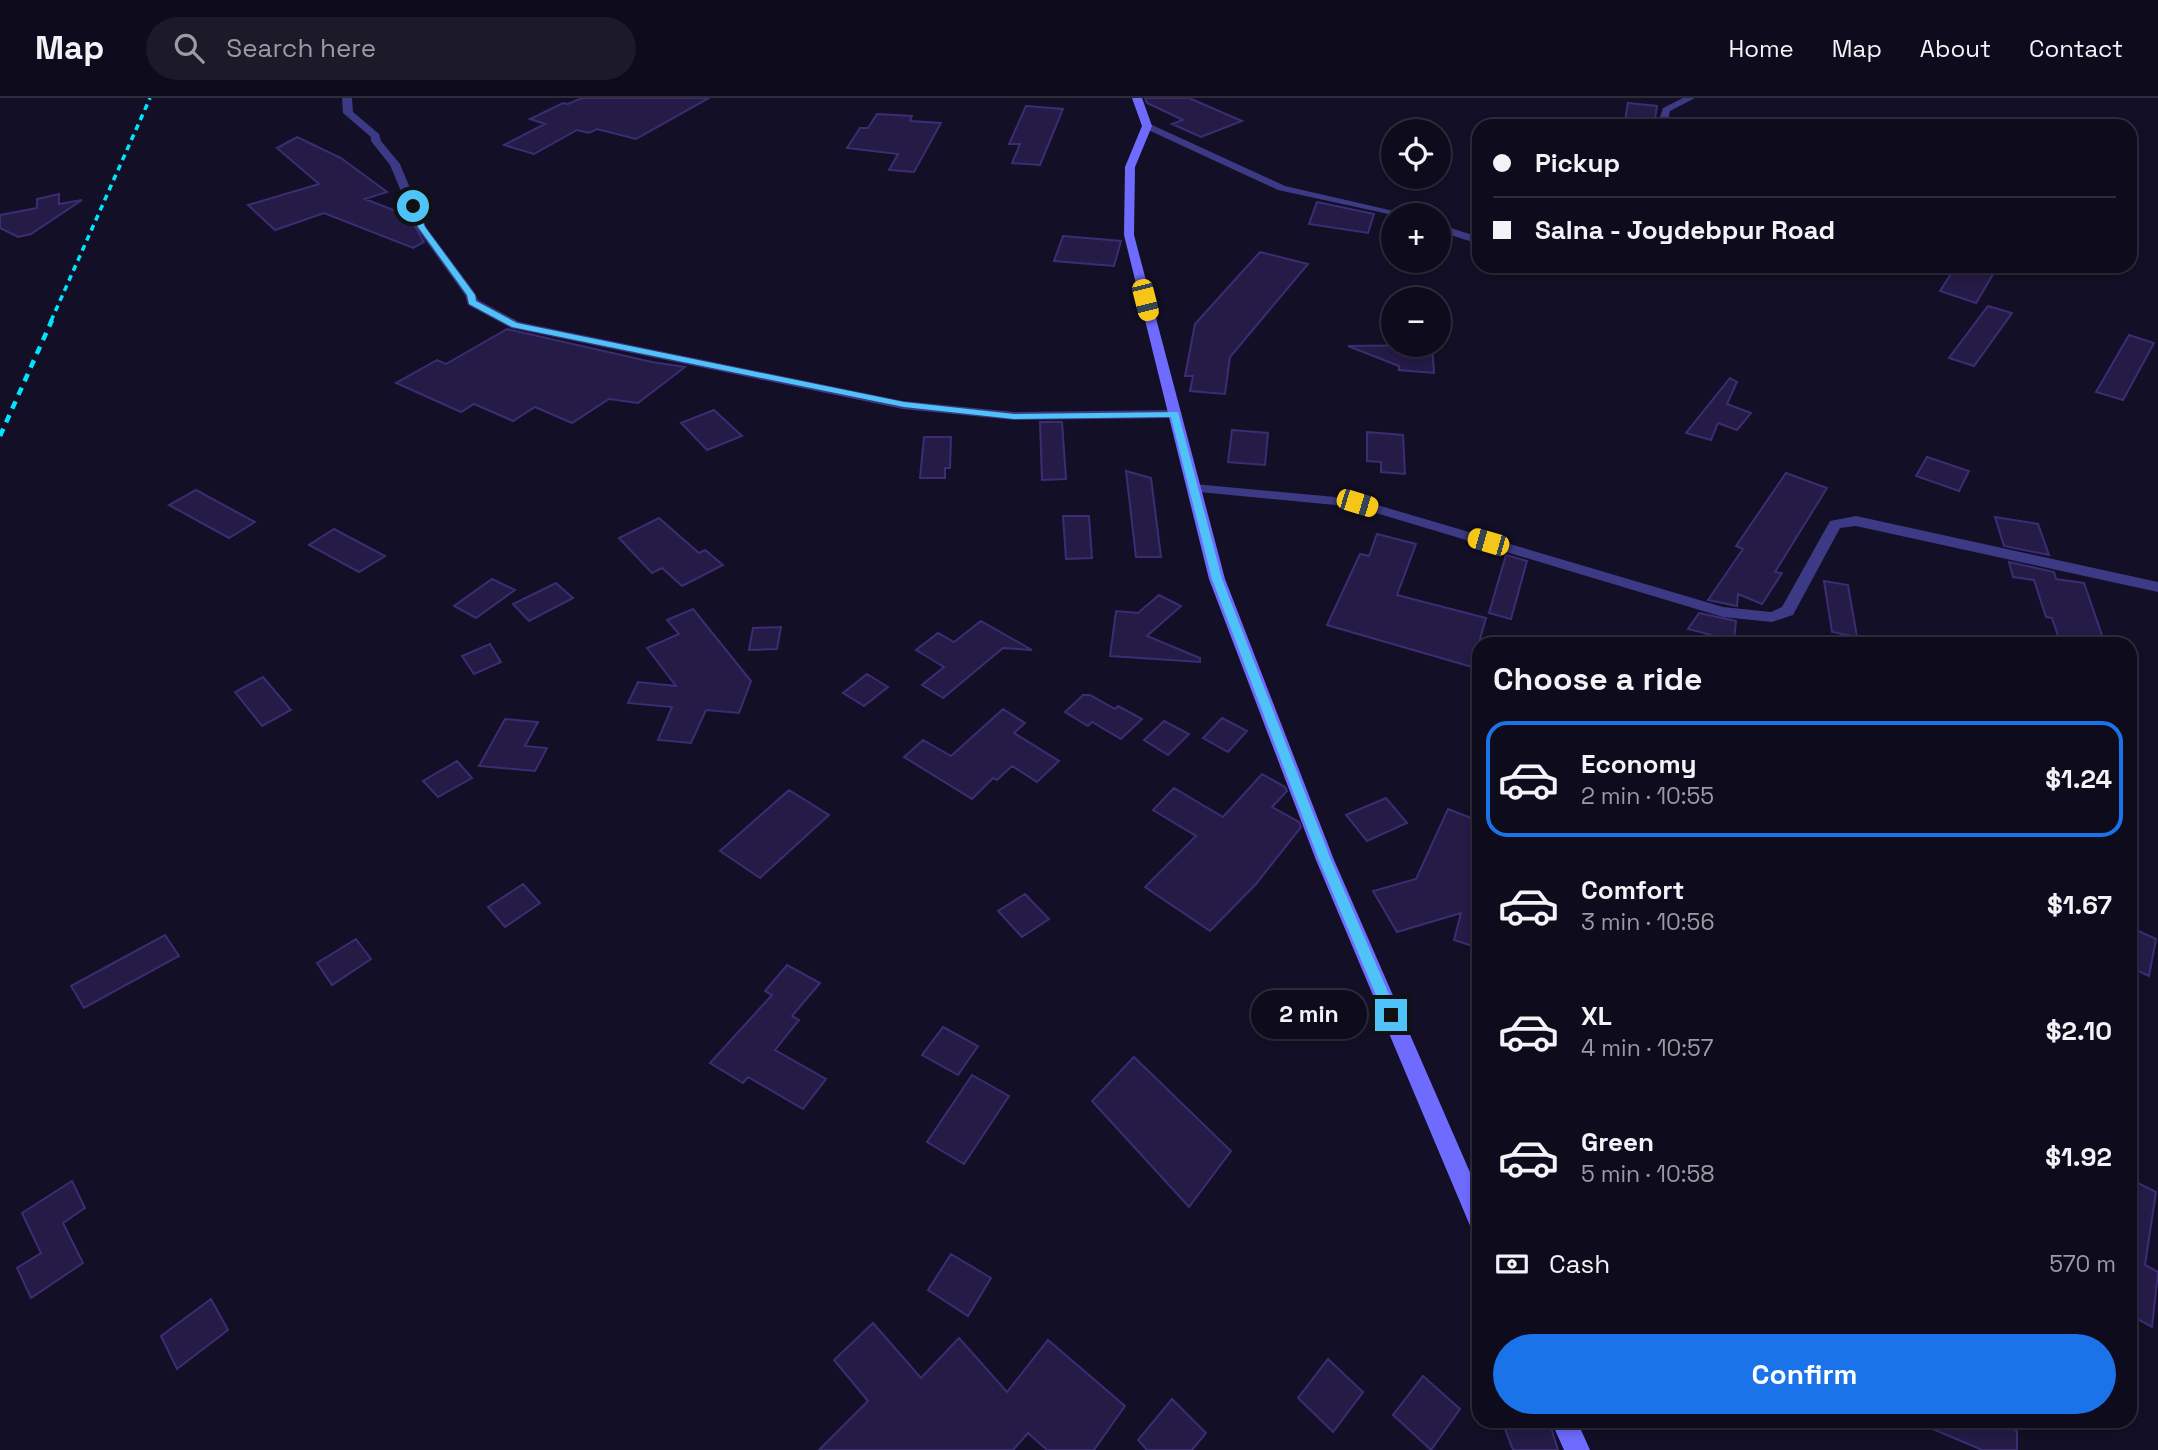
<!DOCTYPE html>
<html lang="en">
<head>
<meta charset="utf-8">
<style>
	body { margin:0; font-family:"Space Grotesk",sans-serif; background:#1c1929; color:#f1f3f6; height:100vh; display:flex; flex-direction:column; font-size:26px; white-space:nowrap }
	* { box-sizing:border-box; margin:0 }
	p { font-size:23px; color:#9b9ba3 }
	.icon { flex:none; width:38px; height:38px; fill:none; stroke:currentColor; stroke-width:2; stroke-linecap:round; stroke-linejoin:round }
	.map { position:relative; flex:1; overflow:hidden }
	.panel { position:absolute; left:1472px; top:539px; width:665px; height:791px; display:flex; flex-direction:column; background:#0e0b1c; border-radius:21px; box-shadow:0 4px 10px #0003,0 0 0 2px #2e2b3b }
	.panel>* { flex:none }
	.hud { position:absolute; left:1472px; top:21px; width:665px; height:154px; border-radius:21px; box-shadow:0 4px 10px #0003,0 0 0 2px #2e2b3b; display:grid; align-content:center; height:154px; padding:0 21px; background:#0e0b1c }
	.fabs { position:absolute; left:1381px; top:21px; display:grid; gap:14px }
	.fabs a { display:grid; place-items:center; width:70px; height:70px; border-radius:50%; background:#0e0b1c; box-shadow:0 4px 10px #0003,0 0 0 2px #2e2b3b; font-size:35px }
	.end { position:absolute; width:32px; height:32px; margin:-16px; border:9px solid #4fc3f7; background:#111; box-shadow:0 0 0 4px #111 }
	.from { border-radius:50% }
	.bubble { position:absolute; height:49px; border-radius:24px; background:#0e0b1c; box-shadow:0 4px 10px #0003,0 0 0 2px #2e2b3b; font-size:23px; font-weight:800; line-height:49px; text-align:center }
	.car { position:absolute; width:21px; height:42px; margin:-21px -10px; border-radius:9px; box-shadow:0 0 5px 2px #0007; background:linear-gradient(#f5c518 24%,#345 0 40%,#f5c518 0 76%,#345 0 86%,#f5c518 0) }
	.hud b { display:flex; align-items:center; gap:24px; height:66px; font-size:26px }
	.hud b+b { border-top:2px solid #2e2b3b }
	.hud i { width:18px; height:18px; background:#f1f3f6 }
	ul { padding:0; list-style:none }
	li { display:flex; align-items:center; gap:21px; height:116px; margin:0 14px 10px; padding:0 7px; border:4px solid transparent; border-radius:21px }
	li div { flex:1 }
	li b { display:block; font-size:26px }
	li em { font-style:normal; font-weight:800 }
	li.active { border-color:#1a73e8 }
	li>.icon { width:63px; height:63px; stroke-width:1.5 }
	h2 { padding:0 21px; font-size:32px; line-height:84px }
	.pay { display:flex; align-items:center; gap:18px; height:77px; padding:0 21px; font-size:26px }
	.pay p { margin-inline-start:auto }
	.primary-button { display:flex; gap:14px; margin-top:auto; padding:14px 21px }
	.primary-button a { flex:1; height:80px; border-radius:42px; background:#1a73e8; color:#fff; font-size:28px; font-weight:800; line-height:80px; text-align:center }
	header { display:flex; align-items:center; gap:42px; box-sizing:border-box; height:98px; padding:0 35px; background:#0e0b1c; border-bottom:2px solid #2e2b3b }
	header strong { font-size:33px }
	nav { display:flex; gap:38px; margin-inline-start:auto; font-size:24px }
	.search { width:490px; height:63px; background:#1c1929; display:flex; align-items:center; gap:18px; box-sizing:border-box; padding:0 24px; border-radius:38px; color:#9b9ba3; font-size:26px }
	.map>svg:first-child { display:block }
	.building { fill:#241b47; stroke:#3b2d73; stroke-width:2 }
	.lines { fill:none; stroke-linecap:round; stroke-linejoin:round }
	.minor { fill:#3d3a85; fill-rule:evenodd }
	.secondary { fill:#6f6bff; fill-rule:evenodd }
	.rail-far1 { stroke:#00e5ff; stroke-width:3.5; stroke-dasharray:6 5; stroke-linecap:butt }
	.rail { stroke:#00e5ff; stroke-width:4.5; stroke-dasharray:8 7; stroke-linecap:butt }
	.route { fill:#4fc3f7 }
</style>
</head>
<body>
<header>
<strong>Map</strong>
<div class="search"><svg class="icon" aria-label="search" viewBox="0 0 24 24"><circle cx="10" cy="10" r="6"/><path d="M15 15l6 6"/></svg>Search here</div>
<nav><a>Home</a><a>Map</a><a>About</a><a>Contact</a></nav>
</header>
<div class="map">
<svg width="2158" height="1352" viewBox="0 0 2158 1352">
	<rect width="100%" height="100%" fill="#130f26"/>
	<!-- building -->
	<path class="building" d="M582 0H709L636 41 597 31 589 35 577 32 534 56 504 47 545 26 530 21 563 5 568 6Z
		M1145 0H1189L1242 23 1201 39 1172 26 1183 22 1147 5Z
		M1628 5 1657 8 1654 28H1624Z
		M1026 8 1063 11 1040 67 1012 65 1020 46H1009Z
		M877 16 912 18 910 23 941 25 914 74 889 72 898 56 847 50 860 30H868Z
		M297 39 341 60 387 94 365 101 409 118 424 144 413 150 324 115 275 132 248 107 319 86 277 50Z
		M59 96V106L82 102 31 136 18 139 0 130V117L37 110V101Z
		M1317 104 1374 116 1368 135 1309 126Z
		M1063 138 1121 143 1114 168 1054 163Z
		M1260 154 1308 166 1230 259 1225 296 1190 293 1193 278H1185L1195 226Z
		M1956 168H1998L1976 205 1940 193Z
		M1988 208 2012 215 1974 268 1949 260Z
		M507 231 652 264 685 269 638 305 609 301 572 325 535 309 513 323 474 306 461 314 396 285 437 262 446 266Z
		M2129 237 2154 245 2123 302 2096 294Z
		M1432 247 1434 275 1399 272V268L1348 248Z
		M1730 280 1737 284 1727 306 1751 315 1737 332 1718 325 1711 342 1686 335Z
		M714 312 742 338 707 352 681 325Z
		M1040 324H1062L1066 381 1042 382Z
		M1232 332 1268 335 1265 367 1228 364Z
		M1367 334 1403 337 1405 376 1381 374V364L1367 363Z
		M924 339H951L950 370H945V380H920Z
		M1927 359 1969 373 1959 393 1916 378Z
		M1126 373 1151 380 1161 459H1136Z
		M1786 375 1827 390 1775 474 1782 475 1762 506 1738 496 1737 508 1708 502 1743 451 1736 448Z
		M196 392 255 424 229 440 169 407Z
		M1063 418H1089L1092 460 1066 461Z
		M1995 419 2038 426 2049 457 2004 448Z
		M659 420 699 455 705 452 723 467 682 488 662 470 652 475 619 440Z
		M334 431 385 458 359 474 309 447Z
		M1377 436 1416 446 1397 497 1486 520 1472 569 1327 527 1360 456 1369 458Z
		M1506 457 1527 463 1511 521 1489 515Z
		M2009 464 2054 474 2056 481 2084 485 2105 546 2060 544 2052 520 2046 519 2034 482 2013 479Z
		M492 481 515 492 476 520 454 508Z
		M1824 483 1848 487 1857 539 1832 534Z
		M556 485 573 500 529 523 513 506Z
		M1159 497 1181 508 1147 538 1200 560V564L1110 558 1116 513 1138 515Z
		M693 511 751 583 739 615 706 612 691 645 658 642 672 609 628 605 638 584 676 588 647 550 679 536 667 522Z
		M1699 515 1736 523 1734 543 1688 531Z
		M981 523 1032 552 1003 550 943 600 922 587 944 569 916 552 938 535 954 544Z
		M781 529 777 551 749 552 753 530Z
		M490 546 501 564 474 576 462 558Z
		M867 576 888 589 864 608 843 595Z
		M263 579 291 612 262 628 235 594Z
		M1083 597H1090L1115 611 1118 608 1142 621 1121 641 1092 624 1088 628 1065 614Z
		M1003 611 1025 625 1014 635 1059 663 1037 684 1012 668 997 682 993 680 972 701 904 659 923 642 951 658Z
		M1222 620 1247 633 1228 654 1203 640Z
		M505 621 538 624 525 648 547 650 535 673 479 668Z
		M1164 623 1189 636 1168 657 1144 642Z
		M457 663 472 680 438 699 423 683Z
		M1262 676 1285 689 1287 693 1272 709 1299 724 1301 729 1256 786 1210 833 1145 789 1196 738 1153 712 1174 690 1223 719Z
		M789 692 829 717 760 780 720 753Z
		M1386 700 1407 725 1367 743 1346 717Z
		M1448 711 1479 723V850L1454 842 1461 815 1397 834 1373 793 1416 781Z
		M523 786 540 805 505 829 488 809Z
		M1025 796 1049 821 1022 839 998 813Z
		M2130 829 2156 841 2149 878 2130 869Z
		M165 837 179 858 84 910 71 888Z
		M356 841 371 861 332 887 317 865Z
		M787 867 820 885 792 918 799 922 775 952 826 981 803 1011 748 979 743 985 710 965 772 897 765 893Z
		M943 929 978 948 958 977 922 957Z
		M1134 959 1231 1053 1189 1109 1092 1003Z
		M972 977 1009 998 964 1066 927 1044Z
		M2130 1081 2156 1094 2145 1167 2158 1174 2152 1229 2130 1217Z
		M72 1083 85 1110 63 1125 83 1165 31 1200 17 1170 41 1155 22 1115Z
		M951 1156 991 1180 968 1218 928 1192Z
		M211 1201 228 1232 177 1271 161 1238Z
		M873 1225 921 1280 959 1240 1007 1294 1048 1242 1125 1308 1094 1352H1047L1028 1335 1013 1352H819L868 1303 834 1262Z
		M1328 1261 1363 1294 1333 1334 1298 1300Z
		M1423 1278 1460 1311 1431 1352 1393 1317Z
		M1172 1301 1206 1335 1192 1352H1147L1138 1342Z
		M1502 1323H1549L1558 1352H1513Z
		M1914 1323H1993L2017 1333V1352H1982Z"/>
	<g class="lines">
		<!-- minor -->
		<path class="minor" d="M342 0H352L353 14 379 36 381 43 400 66 426 129 475 195 478 202 519 224 903 303 1014 314 1175 312 1182 316 1175 320 1014 322 903 311 511 230 468 207 465 197 416 129 390 67 371 43V39L343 15Z
			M1683 0H1695L1670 13 1667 28H1657L1663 10Z
			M1144 26H1150L1285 88 1411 117H1393L1278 92 1144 30Z
			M1438 126 1479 139V146L1438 133Z
			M1553 168H1592C1583 174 1562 174 1553 168Z
			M1194 386 1357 401 1723 509 1771 514 1782 509 1830 423 1856 418 2158 484V494L1856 428 1840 430 1793 517 1772 524 1723 519 1356 409 1189 393V387Z"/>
		<!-- secondary -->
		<path class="secondary" d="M1132 0H1142L1152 28 1135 69 1134 137 1225 481 1334 762 1479 1095V1133L1471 1130 1316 762 1209 481 1124 137 1125 69 1142 28Z
			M1551 1323H1577L1590 1352H1564Z"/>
		<!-- rail-far1 -->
		<path class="rail-far1" d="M51 223 150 0"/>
		<!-- rail -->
		<path class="rail" d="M0 338 52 222"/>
	</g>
	<!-- route -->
	<path class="route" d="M410 106 416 108 425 129 475 197 476 203 517 225 904 304 1014 316 1178 314 1222 481 1331 762 1398 917 1396 921H1386L1319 762 1212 481 1171 319 1014 321 904 309 512 229 469 206 467 197 418 129Z"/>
</svg>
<div class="fabs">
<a><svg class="icon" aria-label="locate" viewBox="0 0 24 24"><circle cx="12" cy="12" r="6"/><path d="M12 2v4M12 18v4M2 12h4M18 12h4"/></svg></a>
<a>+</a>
<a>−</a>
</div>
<i class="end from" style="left:413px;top:108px"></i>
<i class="end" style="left:1391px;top:917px"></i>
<div class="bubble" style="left:1251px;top:892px;width:116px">2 min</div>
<i class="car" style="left:1145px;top:202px;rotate:166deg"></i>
<i class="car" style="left:1357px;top:405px;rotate:107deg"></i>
<i class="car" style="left:1488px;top:444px;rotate:286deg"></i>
<div class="hud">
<b><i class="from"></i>Pickup</b>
<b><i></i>Salna - Joydebpur Road</b>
</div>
<section class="panel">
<h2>Choose a ride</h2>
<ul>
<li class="active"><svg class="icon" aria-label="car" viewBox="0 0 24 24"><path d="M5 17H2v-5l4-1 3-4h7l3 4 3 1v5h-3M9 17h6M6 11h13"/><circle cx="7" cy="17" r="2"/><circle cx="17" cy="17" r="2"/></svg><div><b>Economy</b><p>2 min · 10:55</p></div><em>$1.24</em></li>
<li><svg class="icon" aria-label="car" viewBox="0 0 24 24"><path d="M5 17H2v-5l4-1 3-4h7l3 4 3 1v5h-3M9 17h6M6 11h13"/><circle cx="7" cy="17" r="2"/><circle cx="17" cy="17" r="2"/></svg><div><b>Comfort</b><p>3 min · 10:56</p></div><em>$1.67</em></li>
<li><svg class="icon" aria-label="car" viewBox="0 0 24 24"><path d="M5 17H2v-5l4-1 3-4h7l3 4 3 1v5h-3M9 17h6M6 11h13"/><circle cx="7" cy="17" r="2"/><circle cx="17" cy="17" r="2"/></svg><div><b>XL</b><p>4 min · 10:57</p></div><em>$2.10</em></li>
<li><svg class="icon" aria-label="car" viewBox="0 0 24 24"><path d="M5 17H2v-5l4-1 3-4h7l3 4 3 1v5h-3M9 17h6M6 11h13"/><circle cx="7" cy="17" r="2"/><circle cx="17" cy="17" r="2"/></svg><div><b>Green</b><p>5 min · 10:58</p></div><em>$1.92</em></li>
</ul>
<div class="pay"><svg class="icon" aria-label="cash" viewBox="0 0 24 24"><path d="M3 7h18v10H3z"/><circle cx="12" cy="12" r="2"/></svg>Cash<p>570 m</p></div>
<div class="primary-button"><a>Confirm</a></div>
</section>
</div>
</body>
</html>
